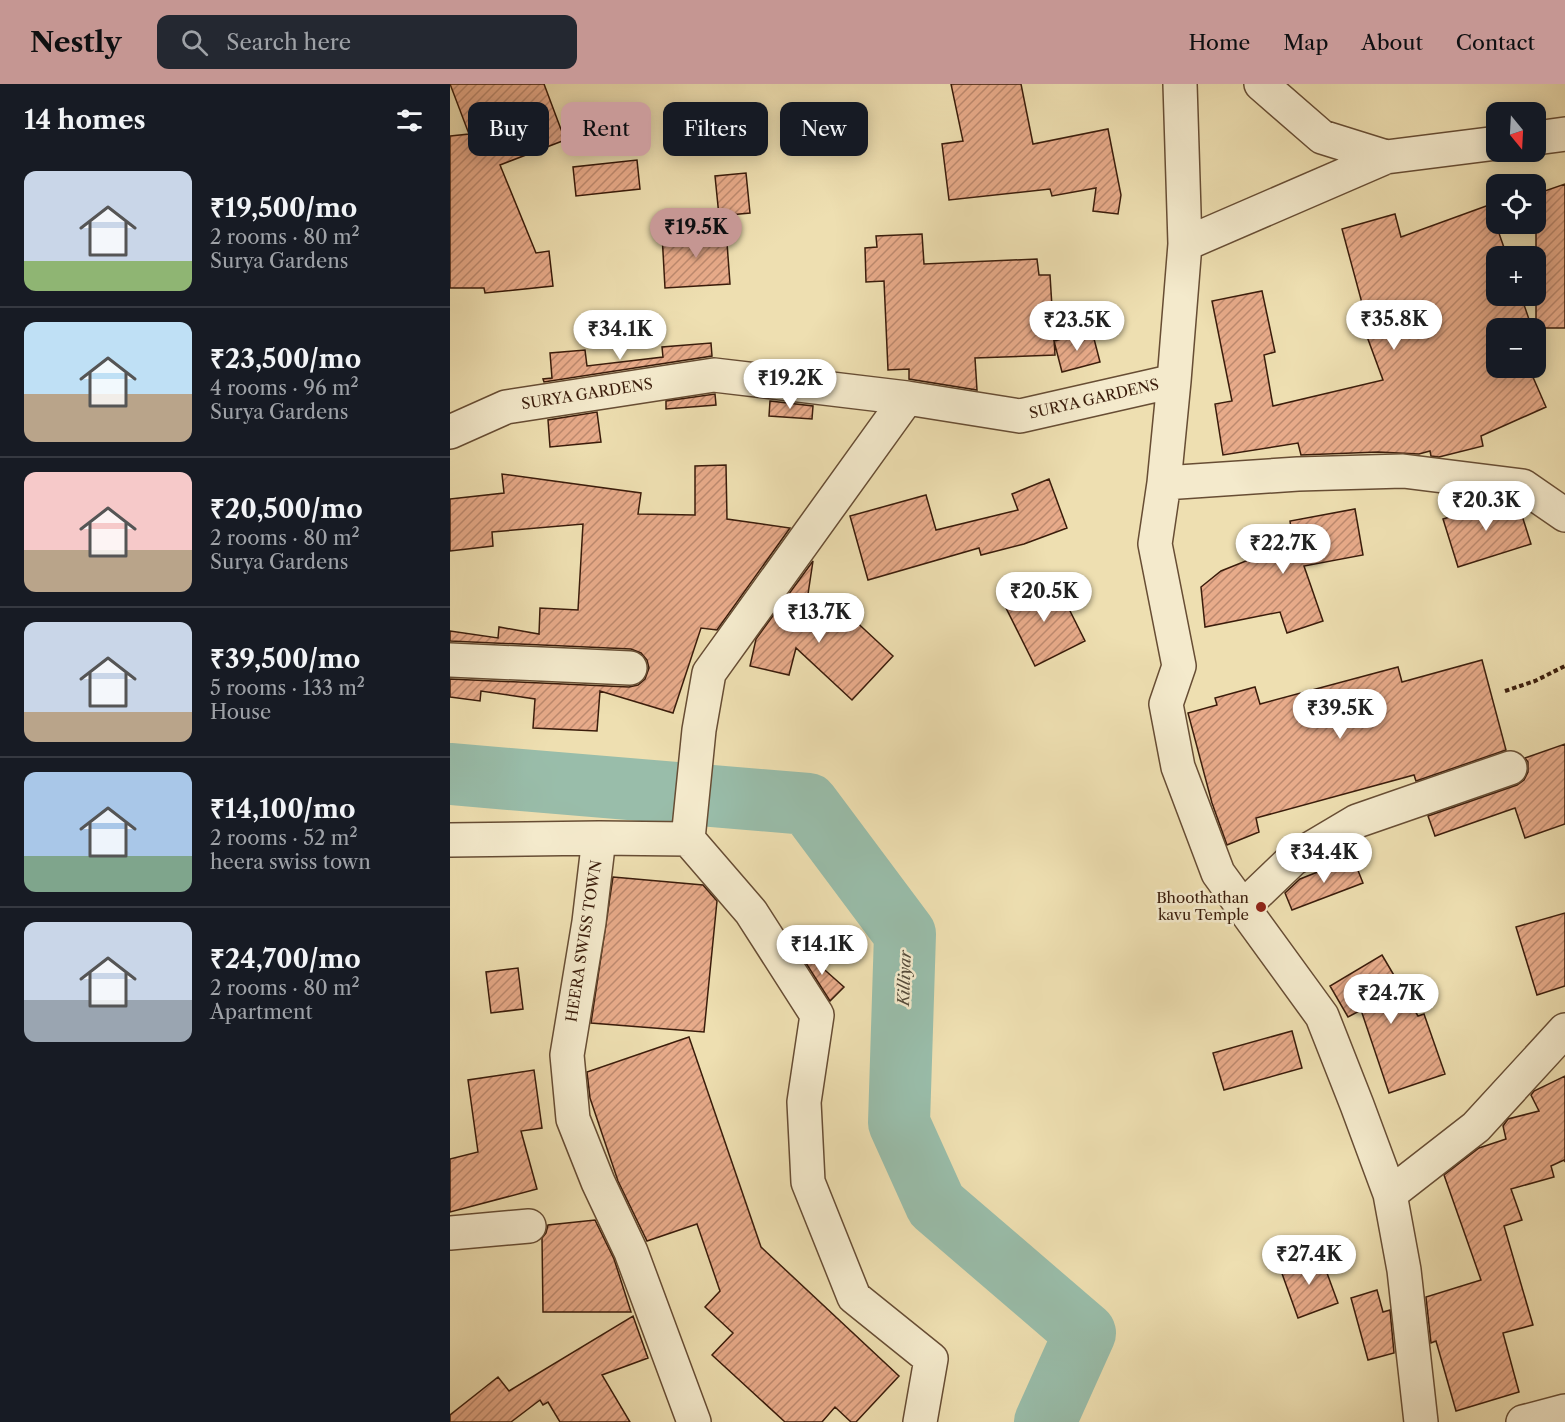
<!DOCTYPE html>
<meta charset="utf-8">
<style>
body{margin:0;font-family:"Libre Caslon Text",serif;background:#242831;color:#f1f3f6;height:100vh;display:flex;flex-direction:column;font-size:22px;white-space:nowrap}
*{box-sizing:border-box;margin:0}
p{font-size:20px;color:#9ea1a6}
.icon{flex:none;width:33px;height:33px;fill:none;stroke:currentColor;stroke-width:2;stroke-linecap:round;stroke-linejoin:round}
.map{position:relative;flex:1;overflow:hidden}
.drawer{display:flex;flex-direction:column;background:#171b24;width:450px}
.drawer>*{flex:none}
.guide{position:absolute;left:18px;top:18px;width:570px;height:54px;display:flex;gap:12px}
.needle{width:39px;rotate:162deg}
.controls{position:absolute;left:1036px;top:18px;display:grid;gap:12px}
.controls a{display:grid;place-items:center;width:60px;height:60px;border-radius:12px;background:#171b24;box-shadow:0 3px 15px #0003;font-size:30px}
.price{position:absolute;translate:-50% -51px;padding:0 14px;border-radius:21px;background:#fff;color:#222;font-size:20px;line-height:39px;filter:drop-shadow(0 2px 3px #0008)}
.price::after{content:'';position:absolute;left:50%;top:36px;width:18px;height:14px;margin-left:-9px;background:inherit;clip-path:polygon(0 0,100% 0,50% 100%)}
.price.selected{background:#c59692;color:#111}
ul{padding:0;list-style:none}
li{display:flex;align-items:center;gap:18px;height:150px;padding:0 24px}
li+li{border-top:2px solid #363941}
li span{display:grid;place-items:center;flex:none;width:168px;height:120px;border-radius:12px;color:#555}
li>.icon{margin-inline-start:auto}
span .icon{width:72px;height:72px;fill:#fffc;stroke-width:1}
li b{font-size:26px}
h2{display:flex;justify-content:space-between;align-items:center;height:72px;padding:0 24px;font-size:26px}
.chip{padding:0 21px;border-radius:12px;background:#171b24;box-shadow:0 3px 15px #0003;font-size:21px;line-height:54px}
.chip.selected{background:#c59692;color:#111}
header{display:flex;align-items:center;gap:36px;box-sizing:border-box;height:84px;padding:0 30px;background:#c59692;color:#111}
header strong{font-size:28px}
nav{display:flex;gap:33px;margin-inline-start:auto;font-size:21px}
.search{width:420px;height:54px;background:#242831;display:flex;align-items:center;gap:15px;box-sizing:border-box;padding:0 21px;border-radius:12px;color:#9ea1a6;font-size:22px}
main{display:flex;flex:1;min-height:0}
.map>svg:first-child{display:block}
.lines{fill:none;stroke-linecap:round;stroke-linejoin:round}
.river{stroke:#99bdaa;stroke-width:62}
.building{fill:url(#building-hatch);stroke:#3a1c0b;stroke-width:1.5}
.minor-casing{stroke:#674d34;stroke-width:36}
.path{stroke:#3a1c0b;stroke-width:4;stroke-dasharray:4.5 3;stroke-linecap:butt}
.minor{stroke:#f4eacc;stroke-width:33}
.poi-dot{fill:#8f2418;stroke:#f4eacc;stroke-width:2}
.labels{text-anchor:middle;stroke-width:5;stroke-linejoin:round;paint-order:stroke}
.street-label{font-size:15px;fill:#3a1c0b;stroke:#f4eacc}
.poi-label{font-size:15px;fill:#3a1c0b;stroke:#f4eacc;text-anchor:end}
.water-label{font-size:16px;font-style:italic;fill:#564c3b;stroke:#f4eacc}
</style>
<header>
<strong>Nestly</strong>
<div class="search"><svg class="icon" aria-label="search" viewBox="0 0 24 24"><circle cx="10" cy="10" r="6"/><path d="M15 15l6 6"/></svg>Search here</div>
<nav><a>Home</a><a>Map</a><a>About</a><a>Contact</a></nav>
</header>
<main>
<section class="drawer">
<h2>14 homes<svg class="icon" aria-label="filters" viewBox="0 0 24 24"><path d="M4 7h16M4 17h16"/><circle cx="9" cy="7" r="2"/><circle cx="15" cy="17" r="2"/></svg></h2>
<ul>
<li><span style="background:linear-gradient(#c9d6e8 75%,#8fb573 0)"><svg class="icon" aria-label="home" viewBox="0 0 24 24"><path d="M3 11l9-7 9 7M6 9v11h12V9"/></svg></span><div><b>₹19,500/mo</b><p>2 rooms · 80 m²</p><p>Surya Gardens</p></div></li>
<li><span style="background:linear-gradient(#bfe0f5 60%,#b9a48a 0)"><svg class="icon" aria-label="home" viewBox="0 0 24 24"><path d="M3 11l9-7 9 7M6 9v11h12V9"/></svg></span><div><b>₹23,500/mo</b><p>4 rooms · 96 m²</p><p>Surya Gardens</p></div></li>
<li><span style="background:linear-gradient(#f6c9c9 65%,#b9a48a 0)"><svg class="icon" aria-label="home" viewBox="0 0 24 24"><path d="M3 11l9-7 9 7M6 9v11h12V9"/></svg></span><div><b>₹20,500/mo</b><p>2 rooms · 80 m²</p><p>Surya Gardens</p></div></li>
<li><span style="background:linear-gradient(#c9d6e8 75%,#b9a48a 0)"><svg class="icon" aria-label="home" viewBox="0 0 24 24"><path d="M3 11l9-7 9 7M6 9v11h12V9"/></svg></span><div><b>₹39,500/mo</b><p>5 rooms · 133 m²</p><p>House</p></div></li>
<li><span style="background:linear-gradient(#a9c7e8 70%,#7fa58c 0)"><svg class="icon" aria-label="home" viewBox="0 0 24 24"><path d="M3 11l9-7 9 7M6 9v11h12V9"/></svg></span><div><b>₹14,100/mo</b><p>2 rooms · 52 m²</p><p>heera swiss town</p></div></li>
<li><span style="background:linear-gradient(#c9d6e8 65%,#9aa5b1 0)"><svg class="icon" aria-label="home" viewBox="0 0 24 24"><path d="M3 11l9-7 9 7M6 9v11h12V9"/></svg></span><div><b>₹24,700/mo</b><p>2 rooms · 80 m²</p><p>Apartment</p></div></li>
</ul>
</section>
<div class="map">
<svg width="1115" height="1338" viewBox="0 0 1115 1338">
<defs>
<pattern id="building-hatch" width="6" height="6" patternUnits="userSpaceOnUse" patternTransform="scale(1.5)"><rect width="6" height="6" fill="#e8ab8a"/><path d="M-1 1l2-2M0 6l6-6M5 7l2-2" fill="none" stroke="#bd8a6f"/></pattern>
</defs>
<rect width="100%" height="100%" fill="#eedfb1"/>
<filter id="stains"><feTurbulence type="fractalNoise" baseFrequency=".00333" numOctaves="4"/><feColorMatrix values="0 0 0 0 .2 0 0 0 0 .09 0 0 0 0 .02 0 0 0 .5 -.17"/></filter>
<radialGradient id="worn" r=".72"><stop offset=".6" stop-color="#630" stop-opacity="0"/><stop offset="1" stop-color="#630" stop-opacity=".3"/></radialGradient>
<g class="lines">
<path class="river" d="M0 690 358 720 455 850 449 1039 486 1121 635 1249 595 1338"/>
</g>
<path class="building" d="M0 0H94L115 56 50 81 86 169 99 167 103 202 35 209 34 204H0V52L19 50Z
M501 0H571L583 60 658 45 671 111 668 130 643 127 646 104 602 112 600 105 499 116 492 60 513 57Z
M187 76 190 105 126 112 123 83Z
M296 89 300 129 269 132 265 92Z
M1115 100V244H1086V110Z
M1039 121 1057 172H1047V212H1071L1082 244H1047V284H1079L1096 323 1031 352 1033 362 989 373 981 372 980 367 969 370 928 368 851 371 848 359 773 371 765 320 782 317 762 217 812 207 825 268 814 271 823 322 933 296 915 247 919 245 892 145 945 130 951 153Z
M276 145 280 200 215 204 212 150Z
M472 150 474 180 587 175 589 191H600L605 271 525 274 527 306 459 295V285L438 286 434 197 416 198 415 164 427 163 426 152Z
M642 247 650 278 612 288 604 257Z
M261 259 262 272 94 298 93 295 102 294 100 269 135 266 137 282 213 273 212 263Z
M323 277 366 280V284L323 279Z
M265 310 266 321 216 325V317Z
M320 317 363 322 362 335 319 332Z
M147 328 151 358 100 363 98 336Z
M276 381 277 435 340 444 267 546 251 544 223 629 150 607 147 647 83 644 85 615 31 607 30 617 0 613V595L179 603 188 601 195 595 199 584 197 576 191 569 181 565 0 557V547L48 554 49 543 89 550 90 524 128 526 133 440 42 448 43 462 0 467V415L54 409 52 390 191 409 188 430 245 431V382Z
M599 395 617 444 574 460 531 471 529 464 418 496 400 432 476 411 486 446 568 426 562 410Z
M1048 418 1069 422 1081 460 1008 483 993 435Z
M905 425 913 471 854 482 873 537 837 549 830 528 755 543 751 503 771 487 843 458 840 437Z
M363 477 355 530 393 540 400 532 443 572 402 616 346 564 339 591 300 582 306 555Z
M604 495 635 557 585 582 554 520Z
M1032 576 1056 666 966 697 964 691 806 734 809 748 777 761 762 719 738 629 767 621 765 614 805 603 810 620 948 583 952 598Z
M1115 660V740L1075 754 1065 724 985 752 978 732 1067 701 1074 696 1078 688V678L1075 674Z
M903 774 913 799 842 826 835 809 850 795Z
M163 793 253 801 267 817 254 948 141 939Z
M1115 829V902L1087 911 1066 843Z
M342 857 394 903 380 917Z
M932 871 968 932 974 930 995 990 939 1009 911 926 898 933 880 902Z
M68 884 73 925 41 929 36 888Z
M842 947 852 984 774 1006 763 969Z
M239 953 311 1163 449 1292 406 1338H401L385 1323 372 1338H335L262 1271 283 1249 255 1223 270 1207 247 1140 197 1157 168 1097 140 1014 137 988Z
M84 986 92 1044 71 1047 87 1105 0 1128V1075L28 1068 18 996Z
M1115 992V1078L1114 1076 1101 1082 1104 1093 1061 1105 1072 1136 1054 1142 1083 1241 1053 1249 1069 1308 1006 1327 986 1257 981 1259 976 1213 1031 1196 994 1091 1029 1064 1056 1055 1053 1042 1058 1035 1089 1027 1081 1011 1084 1007Z
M145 1136 164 1175 181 1228H93L92 1154 96 1149 98 1141Z
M870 1170 888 1219 848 1234 830 1184Z
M927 1206 933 1228 940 1226 944 1269 918 1276 901 1214Z
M183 1232 198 1274 152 1291 180 1338H110L98 1318 93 1321 90 1316 61 1338H0V1331L48 1293 59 1307Z"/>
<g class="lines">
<g class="minor-casing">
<path id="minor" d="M730 0 735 160 936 73
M811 0 872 53 936 73 1047 59
M1086 54 1115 50
M735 160 724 297 714 399 705 460 729 582 716 620 728 683 768 789 872 932 907 1021 940 1110 954 1186 971 1338
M0 348 56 323 264 291 457 314
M714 399 848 390 953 387 1073 402 1115 431
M0 576 180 584
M238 755 249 646 259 589 457 314 570 332 724 297
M0 756 149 754
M793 823 843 775 907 737 1060 684
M940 1110 1026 1043 1115 946
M0 1149 79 1142
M244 1338 181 1168 148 1098 123 1035 117 971 139 838 149 754 238 755 301 828 367 931 354 1018 358 1098 404 1213 481 1275 470 1338
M1073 1338 1115 1327"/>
</g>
<path class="path" d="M1055 607 1085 597 1115 582"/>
<use href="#minor" class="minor"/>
</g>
<circle class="poi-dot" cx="811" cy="823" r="6"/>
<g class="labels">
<g class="street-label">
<text transform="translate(137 310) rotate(-9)" y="5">SURYA GARDENS</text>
<text transform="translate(644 315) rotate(-13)" y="5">SURYA GARDENS</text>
<text transform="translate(134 857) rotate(-81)" y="5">HEERA SWISS TOWN</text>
</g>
<g class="poi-label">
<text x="799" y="819">Bhoothathan<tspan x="799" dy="17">kavu Temple</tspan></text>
</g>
<g class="water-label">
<text transform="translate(454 894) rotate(-88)" y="6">Killiyar</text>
</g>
</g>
<rect width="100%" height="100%" filter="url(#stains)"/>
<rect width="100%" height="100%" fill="url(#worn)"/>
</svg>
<div class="controls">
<a><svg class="needle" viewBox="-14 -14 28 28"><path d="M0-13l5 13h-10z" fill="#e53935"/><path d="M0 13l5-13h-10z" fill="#9ea1a6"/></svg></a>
<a><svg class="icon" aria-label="locate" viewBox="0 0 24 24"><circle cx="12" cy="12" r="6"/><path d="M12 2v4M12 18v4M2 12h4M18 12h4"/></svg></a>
<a>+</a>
<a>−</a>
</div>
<b class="price selected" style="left:246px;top:175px">₹19.5K</b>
<b class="price" style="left:944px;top:267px">₹35.8K</b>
<b class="price" style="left:627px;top:268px">₹23.5K</b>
<b class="price" style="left:170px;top:277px">₹34.1K</b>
<b class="price" style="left:340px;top:326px">₹19.2K</b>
<b class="price" style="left:1036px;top:448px">₹20.3K</b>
<b class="price" style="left:833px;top:491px">₹22.7K</b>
<b class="price" style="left:594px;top:539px">₹20.5K</b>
<b class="price" style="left:369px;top:560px">₹13.7K</b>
<b class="price" style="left:890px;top:656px">₹39.5K</b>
<b class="price" style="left:874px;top:800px">₹34.4K</b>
<b class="price" style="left:372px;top:892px">₹14.1K</b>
<b class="price" style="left:941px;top:941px">₹24.7K</b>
<b class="price" style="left:859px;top:1202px">₹27.4K</b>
<div class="guide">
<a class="chip">Buy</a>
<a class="chip selected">Rent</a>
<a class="chip">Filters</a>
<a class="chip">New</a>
</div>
</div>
</main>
